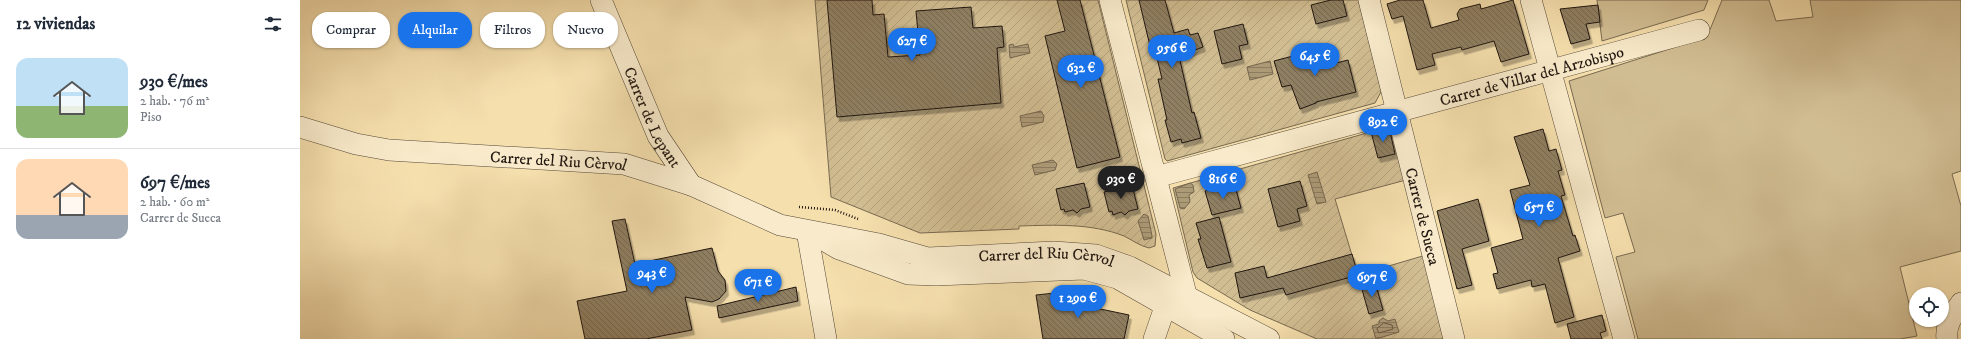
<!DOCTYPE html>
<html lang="es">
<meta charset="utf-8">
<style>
body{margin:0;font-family:"IM FELL DW Pica",serif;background:#f6f6f7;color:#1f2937;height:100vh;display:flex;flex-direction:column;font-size:15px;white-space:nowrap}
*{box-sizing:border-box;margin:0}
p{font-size:13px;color:#747a83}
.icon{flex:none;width:22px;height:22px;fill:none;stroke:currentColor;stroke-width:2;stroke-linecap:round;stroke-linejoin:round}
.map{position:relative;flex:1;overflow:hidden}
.drawer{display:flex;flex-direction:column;background:#fff;width:300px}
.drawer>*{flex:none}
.top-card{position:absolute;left:12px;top:12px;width:380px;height:36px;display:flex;gap:8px}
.fabs{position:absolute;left:1609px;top:287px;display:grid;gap:8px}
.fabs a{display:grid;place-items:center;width:40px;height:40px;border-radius:50%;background:#fff;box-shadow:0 1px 3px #0004;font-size:20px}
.price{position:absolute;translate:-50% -34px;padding:0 9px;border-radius:14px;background:#1a73e8;color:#fff;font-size:13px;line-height:26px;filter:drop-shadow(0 1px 2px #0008)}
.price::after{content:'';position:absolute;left:50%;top:24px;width:12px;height:9px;margin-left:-6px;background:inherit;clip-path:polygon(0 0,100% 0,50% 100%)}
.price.active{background:#222;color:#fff}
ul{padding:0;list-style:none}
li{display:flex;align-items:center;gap:12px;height:100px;padding:0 16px}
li+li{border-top:1px solid #e0e1e3}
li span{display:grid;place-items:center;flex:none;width:112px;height:80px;border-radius:12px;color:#555}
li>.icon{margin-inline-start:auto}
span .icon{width:48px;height:48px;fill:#fffc;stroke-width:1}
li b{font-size:17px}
h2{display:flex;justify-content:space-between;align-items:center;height:48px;padding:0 16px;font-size:17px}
.tag{padding:0 14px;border-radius:16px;background:#fff;box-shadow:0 1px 3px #0004;font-size:14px;line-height:36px}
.tag.active{background:#1a73e8;color:#fff}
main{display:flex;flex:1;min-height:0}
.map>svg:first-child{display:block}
.green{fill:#d1bd92;stroke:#786a51}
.garden{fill:url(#garden-furrows);stroke:#786a51}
.water{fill:url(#water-rules);stroke:#75664e}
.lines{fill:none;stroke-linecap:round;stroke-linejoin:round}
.shore{stroke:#665844;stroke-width:1}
.building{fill:url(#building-back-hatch);stroke:#201610;filter:url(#shadow)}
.street-casing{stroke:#554837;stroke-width:22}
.path{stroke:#201610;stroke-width:2.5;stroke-dasharray:1 2;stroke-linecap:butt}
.street{stroke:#f8eaca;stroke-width:21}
.labels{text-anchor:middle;stroke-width:4;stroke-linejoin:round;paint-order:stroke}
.street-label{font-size:16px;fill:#201610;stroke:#f8eaca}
</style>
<main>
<section class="drawer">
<h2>12 viviendas<svg class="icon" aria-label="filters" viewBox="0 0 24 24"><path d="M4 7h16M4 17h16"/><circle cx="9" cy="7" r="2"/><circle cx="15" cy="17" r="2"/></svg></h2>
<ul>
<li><span style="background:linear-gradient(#bfe0f5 60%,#8fb573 0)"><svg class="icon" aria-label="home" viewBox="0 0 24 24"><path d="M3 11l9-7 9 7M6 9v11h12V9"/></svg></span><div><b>930 €/mes</b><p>2 hab. · 76 m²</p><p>Piso</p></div></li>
<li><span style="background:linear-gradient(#ffd9b3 70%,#9aa5b1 0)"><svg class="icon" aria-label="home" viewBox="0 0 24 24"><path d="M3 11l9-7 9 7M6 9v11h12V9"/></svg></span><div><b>697 €/mes</b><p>2 hab. · 60 m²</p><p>Carrer de Sueca</p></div></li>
</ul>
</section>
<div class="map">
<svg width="1661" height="339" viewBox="0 0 1661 339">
<defs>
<pattern id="garden-furrows" width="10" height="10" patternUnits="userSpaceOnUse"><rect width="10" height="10" fill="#d1bd92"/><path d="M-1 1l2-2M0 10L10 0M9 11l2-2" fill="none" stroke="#b3a27d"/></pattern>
<pattern id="water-rules" width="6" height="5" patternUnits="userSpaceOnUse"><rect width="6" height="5" fill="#ad9b78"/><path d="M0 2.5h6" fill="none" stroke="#8c7d61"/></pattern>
<pattern id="building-back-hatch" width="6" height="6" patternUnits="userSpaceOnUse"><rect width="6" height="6" fill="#8f7f62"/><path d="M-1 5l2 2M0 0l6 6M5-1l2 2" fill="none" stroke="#74674f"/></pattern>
<filter id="shadow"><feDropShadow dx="2.5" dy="4.5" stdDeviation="0" flood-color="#0004"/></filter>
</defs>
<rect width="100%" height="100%" fill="#f5dfad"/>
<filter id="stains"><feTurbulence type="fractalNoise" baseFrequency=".005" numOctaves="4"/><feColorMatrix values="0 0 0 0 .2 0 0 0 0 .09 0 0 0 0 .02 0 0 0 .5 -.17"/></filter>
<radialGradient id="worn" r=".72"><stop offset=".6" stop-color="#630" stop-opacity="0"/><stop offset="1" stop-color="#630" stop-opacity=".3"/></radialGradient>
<path class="green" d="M1297 0H1408L1404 10 1302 41Z
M1422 0H1469L1476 21 1513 17 1510 0H1661V171L1652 174 1661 206V251L1600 267 1617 336 1600 339H1338L1316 257 1335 252 1323 213 1305 218 1269 81 1407 37Z"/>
<path class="garden" d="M515 0H798L856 234 855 246 849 248C840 246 832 240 824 236 791 223 754 225 719 226V229L620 233 531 197Z
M826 0H1059L1082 90 1075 103 867 161 865 159Z
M1088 127 1092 128 1106 180 1035 199 1058 275 1126 255 1147 339H1017L950 310 897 278 893 272 873 188Z"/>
<path class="water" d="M713 44 714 47 728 44 730 53 710 58 709 45Z
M970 61 973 74 950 80 947 67Z
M741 111 744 116 743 122 722 127 720 116Z
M753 160 757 164 755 170 735 175 732 165Z
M1017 172 1026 202 1017 204 1008 175Z
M890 183 893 185 894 192 889 195 890 202 884 209 880 208 875 189Z
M844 214 848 216 852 236V238L844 240 838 221Z
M1083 318 1088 321 1095 319 1099 332 1076 339 1072 326 1079 324V321Z"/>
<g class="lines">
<path class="shore" d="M1084 323 1092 325 1093 329 1079 333 1077 329Z"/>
</g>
<path class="building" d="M527 0H572L573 15 584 14 588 57 620 55 616 11 671 7 673 28 702 26 704 47 697 48 701 103 537 117Z
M757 0H780L820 157 777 168 745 36 765 31Z
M839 0H865L874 33 888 29 890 35 898 33 903 47 879 56 892 113 894 112 901 138 882 143 881 139 871 142 865 120H867L858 79H862L854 45 850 46Z
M1031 0H1043L1047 16 1016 24 1011 5Z
M1100 0H1123L1131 28 1159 20 1157 14 1160 9 1180 4 1181 9 1213 0 1229 54 1201 62 1194 41 1162 50 1161 47 1132 54 1135 65 1117 70 1103 16 1092 19 1087 4Z
M1298 5 1300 22 1286 24 1290 39 1271 44 1260 9Z
M943 24 948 44 939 46 942 59 922 64 914 31Z
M1023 48 1028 65 1048 60 1056 92 1016 102V103L1000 109 991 85 982 87 974 61Z
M1089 127 1095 154 1078 158 1071 132Z
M1243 129 1249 151 1256 149 1262 170 1258 171 1265 195 1261 196 1273 236 1275 235 1280 251 1258 258 1274 317 1255 323 1245 284 1232 287 1231 280 1197 289 1193 274 1198 273 1191 248 1223 239 1210 190 1230 185 1214 137Z
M1000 181 1007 206 997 209 1000 221 978 227 968 189Z
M784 183 790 207 781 209 777 213 773 210 765 212 764 209 761 210 756 189Z
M832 185 838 209 829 211 825 215 821 212 813 215 812 211 809 212 804 192Z
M924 186 925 189 935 186 941 208 912 215 905 191Z
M1178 199 1189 241 1162 249 1172 285 1157 289 1137 211Z
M919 217 931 262 907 268 898 239H901L896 223Z
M325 219 335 264 412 248 418 271 425 280 426 291 419 299 412 302 385 297 392 330 346 339H285L277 301 327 291 312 221Z
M1052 254 1058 275 986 295 983 288 940 298 935 273 964 266 967 278Z
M1075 282 1083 310 1069 314 1061 286Z
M496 287 498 301 419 318 417 306Z
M755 293V296L790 294 791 307 829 315 824 339H743L736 295Z
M1302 315 1306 331 1300 333 1302 339H1271L1267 324Z"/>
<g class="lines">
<g class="street-casing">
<g id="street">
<path id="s1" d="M301 0 358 136 391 185"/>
<path d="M810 0 887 298"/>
<path id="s2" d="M1069 0 1154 339"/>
<path d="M1231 0 1324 339"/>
<path id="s3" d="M0 127 56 144 89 150 324 164 391 185 480 225 579 244 628 258 754 252 796 255 830 267 969 339"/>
<path id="s4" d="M856 177 1399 30"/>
<path d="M507 231 526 339"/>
<path d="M527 242 539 249 608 274 636 275 784 269 817 278 924 339"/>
<path d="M854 339 865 307"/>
<path d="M1647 339C1645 325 1653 315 1661 303"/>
</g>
</g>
<path class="path" d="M499 207 535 210 558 219"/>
<use href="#street" class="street"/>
</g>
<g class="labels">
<g class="street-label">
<text dy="6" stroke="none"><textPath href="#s4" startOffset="389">Carrer de Villar del Arzobispo</textPath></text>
<text dy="6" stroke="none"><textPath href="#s1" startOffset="128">Carrer de Lepant</textPath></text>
<text dy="6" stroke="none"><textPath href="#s3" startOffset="262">Carrer del Riu Cèrvol</textPath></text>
<text dy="6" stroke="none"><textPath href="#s2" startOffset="223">Carrer de Sueca</textPath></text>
<text dy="6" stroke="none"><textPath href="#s3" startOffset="766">Carrer del Riu Cèrvol</textPath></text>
</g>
</g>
<rect width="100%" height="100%" filter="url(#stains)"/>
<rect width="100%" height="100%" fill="url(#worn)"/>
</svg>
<div class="fabs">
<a><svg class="icon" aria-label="locate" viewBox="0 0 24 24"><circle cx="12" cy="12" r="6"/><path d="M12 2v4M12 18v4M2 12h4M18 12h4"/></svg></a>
</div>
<b class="price" style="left:612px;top:62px">627 €</b>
<b class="price" style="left:872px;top:69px">956 €</b>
<b class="price" style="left:1015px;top:77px">645 €</b>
<b class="price" style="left:781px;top:89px">632 €</b>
<b class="price" style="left:1083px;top:143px">892 €</b>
<b class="price active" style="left:821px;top:200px">930 €</b>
<b class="price" style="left:923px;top:200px">816 €</b>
<b class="price" style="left:1239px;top:228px">657 €</b>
<b class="price" style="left:352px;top:294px">943 €</b>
<b class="price" style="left:1072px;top:298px">697 €</b>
<b class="price" style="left:458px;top:303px">671 €</b>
<b class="price" style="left:778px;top:319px">1 290 €</b>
<div class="top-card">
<a class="tag">Comprar</a>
<a class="tag active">Alquilar</a>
<a class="tag">Filtros</a>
<a class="tag">Nuevo</a>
</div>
</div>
</main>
